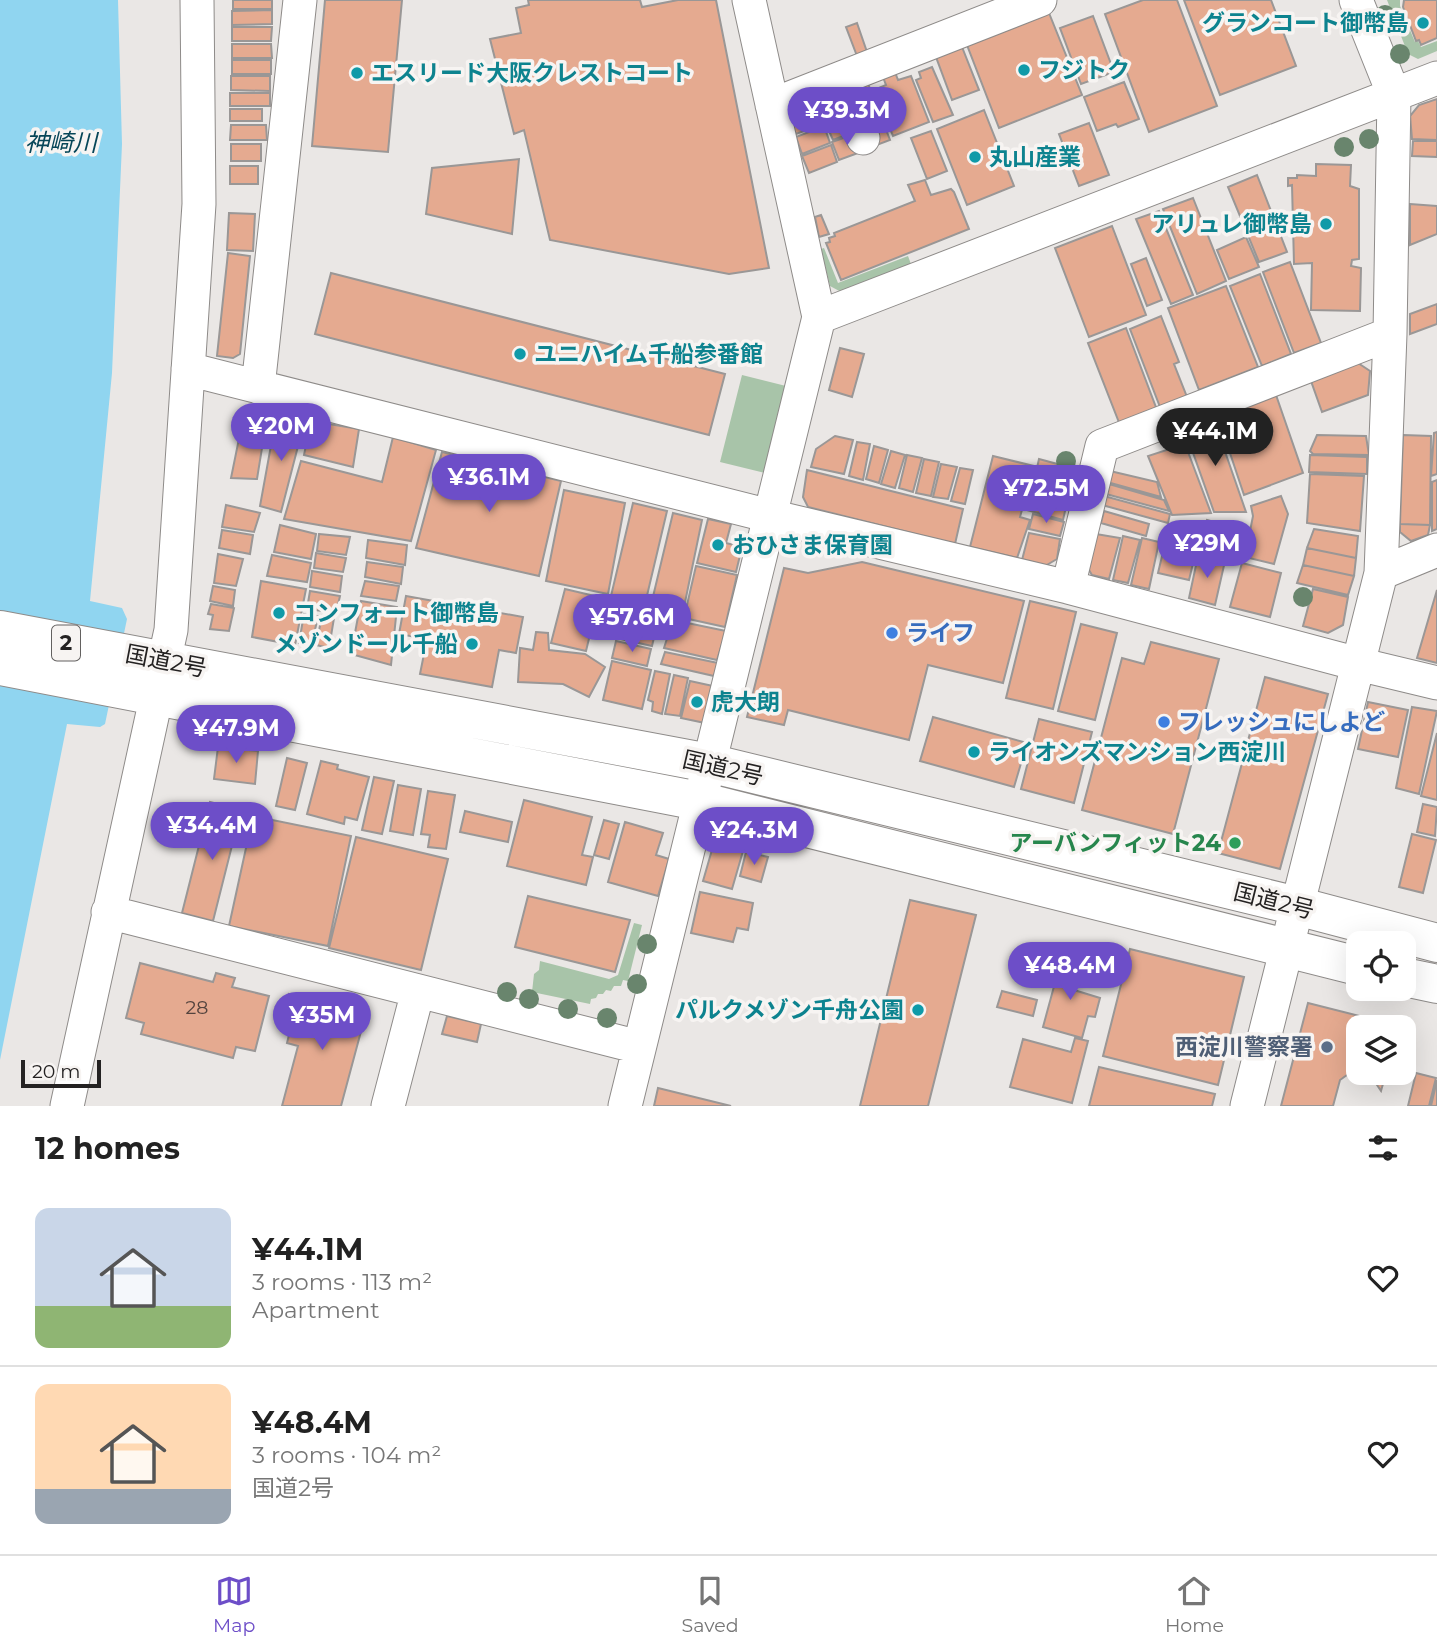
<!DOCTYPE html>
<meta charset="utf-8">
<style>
body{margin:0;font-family:Montserrat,"Noto Sans JP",sans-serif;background:#f2f2f2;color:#222;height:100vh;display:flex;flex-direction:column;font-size:26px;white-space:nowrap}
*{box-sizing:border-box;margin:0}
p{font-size:23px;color:#767676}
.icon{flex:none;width:38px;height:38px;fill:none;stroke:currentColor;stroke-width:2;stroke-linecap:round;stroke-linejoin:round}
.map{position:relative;height:1106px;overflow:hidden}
.panel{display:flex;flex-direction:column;background:#fff;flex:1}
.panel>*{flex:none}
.controls{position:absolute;left:1346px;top:931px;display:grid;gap:14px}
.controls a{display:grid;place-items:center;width:70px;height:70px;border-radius:14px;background:#fff;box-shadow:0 7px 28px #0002;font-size:35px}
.scale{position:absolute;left:21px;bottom:18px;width:80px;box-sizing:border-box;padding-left:7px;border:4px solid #242222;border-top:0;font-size:19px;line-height:24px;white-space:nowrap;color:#242222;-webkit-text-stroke:5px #f7f4f2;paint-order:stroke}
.price{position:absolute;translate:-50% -60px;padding:0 16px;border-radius:24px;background:#6d4ec8;color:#fff;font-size:23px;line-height:46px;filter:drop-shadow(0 2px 4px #0008)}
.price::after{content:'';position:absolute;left:50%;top:42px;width:21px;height:16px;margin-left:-10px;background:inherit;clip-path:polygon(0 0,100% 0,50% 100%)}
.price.current{background:#222;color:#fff}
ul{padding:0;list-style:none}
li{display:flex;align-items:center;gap:21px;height:175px;padding:0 35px}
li+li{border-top:2px solid #e0e0e0}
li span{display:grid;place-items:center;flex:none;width:196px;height:140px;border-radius:14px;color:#555}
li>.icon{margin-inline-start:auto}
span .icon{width:84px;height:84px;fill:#fffc;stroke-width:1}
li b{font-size:30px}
h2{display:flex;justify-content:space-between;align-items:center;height:84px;padding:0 35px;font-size:30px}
.dock{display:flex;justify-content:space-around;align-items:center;height:98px;border-top:2px solid #e0e0e0;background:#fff;font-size:19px;color:#767676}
.dock a{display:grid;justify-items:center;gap:4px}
.dock .current{color:#6d4ec8}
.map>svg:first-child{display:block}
.green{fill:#a8c4a9}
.water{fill:#90d5f0}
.building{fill:#e5aa90;stroke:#9a9796;stroke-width:2}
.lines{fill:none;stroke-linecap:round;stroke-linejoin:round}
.minor-casing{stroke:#8e8b89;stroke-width:35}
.highway-casing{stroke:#8e8b89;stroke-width:40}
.minor{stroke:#fff;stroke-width:33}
.highway{stroke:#fff;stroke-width:38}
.tree{fill:#69856d}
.culture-dot{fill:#0f9aa8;stroke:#f7f4f2;stroke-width:2.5}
.shop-dot{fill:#3f7fe0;stroke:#f7f4f2;stroke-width:2.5}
.leisure-dot{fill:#2e9e5b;stroke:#f7f4f2;stroke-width:2.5}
.service-dot{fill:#5c6f8a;stroke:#f7f4f2;stroke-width:2.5}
.labels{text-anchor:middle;stroke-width:7;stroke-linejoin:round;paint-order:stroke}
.number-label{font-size:19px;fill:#54443e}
.shield{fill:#f7f4f2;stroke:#636160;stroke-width:2}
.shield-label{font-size:21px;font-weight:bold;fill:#242222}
.culture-label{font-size:23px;font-weight:bold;fill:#0d838f;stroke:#f7f4f2;text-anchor:start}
.shop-label{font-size:23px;font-weight:bold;fill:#366cbe;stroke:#f7f4f2;text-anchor:start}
.street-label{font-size:23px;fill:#242222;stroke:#f7f4f2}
.leisure-label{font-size:23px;font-weight:bold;fill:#27864d;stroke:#f7f4f2;text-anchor:end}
.service-label{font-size:23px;font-weight:bold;fill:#4e5e75;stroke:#f7f4f2;text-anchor:end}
.water-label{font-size:24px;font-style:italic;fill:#074658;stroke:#f7f4f2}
</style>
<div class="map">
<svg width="1437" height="1106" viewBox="0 0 1437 1106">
<rect width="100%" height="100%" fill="#eae7e5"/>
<path class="green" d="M1387 0H1400V6L1415 42 1418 41 1421 47 1437 41V51L1418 59 1408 54Z
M824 248 838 283 908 256 912 267 843 293 830 286 821 249Z
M742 375 786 386 765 473 720 462Z
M634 923 642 925 628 981 623 980 621 986H614L611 991 606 990 603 994H598L596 998 591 999 590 1004 532 992 534 974 539 970 540 961 609 979 618 975Z"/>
<path class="water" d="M0 0H118L122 144 112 373 90 601 122 608 127 619 105 724 100 727 67 724 0 1060Z"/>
<path class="building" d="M233 0H272V9H233Z
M325 0H402L388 152 312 146Z
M528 0H640L642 7 678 0H716L769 268 729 274 550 240 524 130 514 134 490 39 521 33 516 8 529 5Z
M1143 0H1177L1217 106 1149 132 1105 14Z
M1184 0H1271L1296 66 1220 95Z
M1404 0H1437V38L1421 45 1419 40 1416 41 1403 7Z
M272 10V24L232 25V11Z
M1049 13 1082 95 999 128 967 45Z
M1093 16 1114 72 1081 84 1060 28Z
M857 23 867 52 857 56 846 27Z
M232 27H272L271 41H232Z
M232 44H271L272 58H232Z
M962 47 979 90 952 100 936 57Z
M232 60H271V74H232Z
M932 67 953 115 933 122 916 80 921 78 919 72Z
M895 72 898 80 911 76 929 122 893 136 874 90 886 85 883 77Z
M231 76H270V91L231 90Z
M867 81 890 140 874 146 851 87Z
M1124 82 1139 119 1118 127 1116 124 1097 131 1084 97Z
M230 93H270V106H230Z
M837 95 844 114 824 122 817 102Z
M1437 99V140L1412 139 1410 116 1419 105Z
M815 103 823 124 796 134 791 125 799 109Z
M230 109H262V121H230Z
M984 110 1014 186 967 205 937 129Z
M845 117 851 133 833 140 826 124Z
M1089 123 1109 175 1079 186 1059 134Z
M231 125H266L267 140H230Z
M824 126 830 143 802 154 796 137Z
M931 131 947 171 927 179 911 138Z
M852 135 866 150 839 160 832 142Z
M1413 141H1437V157L1412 156Z
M231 144H261V161H231Z
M831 145 837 162 809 173 802 156Z
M519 159 512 234 426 214 432 168Z
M1316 164 1351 165 1350 186 1359 189V259L1352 260 1351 266 1361 268 1360 311 1311 310 1312 263 1294 264 1292 185 1288 186V178H1297V175L1316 176Z
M230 166H258V184H230Z
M1257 175 1287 252 1259 262 1228 187Z
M925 180 931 195 951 189 954 192 969 229 841 280 826 243 830 242 829 238 835 236 834 233 915 201 908 185Z
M1193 198 1226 281 1197 294 1163 209Z
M1410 204 1437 206V234L1410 245Z
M1159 211 1193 295 1171 304 1136 219Z
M229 213 255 214 253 251 227 250Z
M821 215 829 234 819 237 815 217Z
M1112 226 1146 315 1089 337 1055 248Z
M1246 237 1259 267 1229 279 1217 250Z
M228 253 250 256 240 354 233 358 217 356Z
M1146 258 1162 300 1147 306 1131 264Z
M1290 262 1321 343 1294 353 1263 272Z
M331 273 725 374 709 435 315 334Z
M1260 274 1291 354 1262 366 1230 286Z
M1226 286 1258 367 1199 390 1168 308Z
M1437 304V324L1410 334V314Z
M1161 316 1179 362 1174 364 1187 397 1160 407 1130 329Z
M1126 328 1157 410 1120 425 1088 343Z
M840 348 864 354 852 397 829 390Z
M1358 363 1370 371 1368 395 1322 412 1311 381Z
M1276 395 1303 473 1244 495 1218 417Z
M244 414 267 417 257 479 231 478Z
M276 418 304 423 281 512 260 506Z
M1214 420 1246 512H1214L1185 430Z
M311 421 359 429 353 467 304 455Z
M1437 432V474L1431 476 1434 433Z
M1317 435 1366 436 1369 455 1313 454 1310 451Z
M1403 435 1431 436 1430 525 1400 524Z
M835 436 853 440 844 474 811 467 816 449Z
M393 437 436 450 411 541 284 519 301 461 382 482Z
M857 442 870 444 863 480 849 476Z
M1185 444 1211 513 1172 515 1148 456Z
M874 446 888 450 879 483 866 479Z
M891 451 905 455 895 488 881 484Z
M442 452 561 481 539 576 416 548Z
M907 455 922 458 913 492 899 488Z
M1310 455 1367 457V474L1309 472Z
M993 456 1034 466 1020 517 1030 520 1017 558 970 547Z
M924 459 939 462 931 496 916 493Z
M1039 459 1076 469 1067 499 1032 490Z
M941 464 957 467 948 499 933 497Z
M960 468 973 470 965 504 951 501Z
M807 470 963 509 955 544 808 507 803 497Z
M1110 471 1157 482 1161 497 1107 482Z
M1310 474 1364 476 1360 531 1307 523Z
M1437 480V529L1432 531V482Z
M1109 484 1164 500 1169 511 1106 494Z
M564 490 625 503 608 594 546 581Z
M1033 492 1067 502 1063 520 1027 510Z
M1104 496 1170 514 1168 523 1102 505Z
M1281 496 1288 514 1274 564 1245 557 1253 516 1251 506Z
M633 503 667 511 645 604 611 596Z
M226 505 260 513 254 532 222 527Z
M1104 511 1149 524 1146 536 1101 523Z
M673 513 702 520 683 612 651 605Z
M1033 514 1064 522 1060 536 1029 529Z
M708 519 731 524 726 543 742 547 736 572 697 563Z
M1207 520 1247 531 1239 561 1201 552Z
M1400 524 1430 525 1428 535 1411 541 1400 532Z
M280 525 316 534 311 559 274 552Z
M1169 527 1200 534 1189 580 1158 573Z
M1314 529 1358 536 1356 558 1307 548Z
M222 530 253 535 250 554 219 548Z
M1029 533 1060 539 1057 559 1045 566 1022 560Z
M1090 533 1120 538 1109 579 1092 575 1083 560Z
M319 534 350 537 346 555 317 551Z
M1123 536 1140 540 1128 583 1113 580Z
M1142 538 1159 542 1149 589 1131 585Z
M368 540 407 545 405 565 366 558Z
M1307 548 1356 558 1354 576 1303 565Z
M316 553 346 558 343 572 314 568Z
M218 554 243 559 236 586 214 583Z
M272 555 311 563 307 582 267 576Z
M1198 556 1225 561 1215 605 1189 598Z
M367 562 403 567 401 584 365 577Z
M862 562 1024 601 1003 683 928 665 909 740 788 710 784 725 747 717 784 568 808 573Z
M1242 563 1281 573 1270 617 1230 607Z
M1303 565 1354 576 1348 595 1297 583Z
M696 566 737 575 725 627 684 618Z
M312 571 342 576 340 592 310 587Z
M261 581 306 589 295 645 252 637Z
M365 581 399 586 396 601 361 596Z
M213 586 235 590 233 606 210 601Z
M565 589 599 597 586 651 551 643Z
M1313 589 1348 597 1343 625 1328 633 1303 626Z
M1437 590V663L1417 658Z
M310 591 340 596 336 613 307 609Z
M406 596 523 617 516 653 499 650 492 687 420 674 427 639 399 634Z
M361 601 397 607 391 665 351 654Z
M1030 601 1076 612 1053 709 1006 698Z
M625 602 661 611 657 627 621 619Z
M211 604 234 608 229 631 210 629 213 615 208 614Z
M304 614 318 616 312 644 299 643Z
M322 616 334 618 329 648 316 645Z
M673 620 726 631 717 660 664 648Z
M620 621 656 629 652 646 616 638Z
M1081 624 1117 633 1095 720 1058 711Z
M536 632 548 633 549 650 585 654 605 667 589 697 563 684 518 682 520 648 533 650Z
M616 641 651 649 647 666 612 658Z
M1151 642 1219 659 1173 834 1082 810 1122 658 1144 664Z
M665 652 718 663 714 676 661 664Z
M612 661 651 670 642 709 603 700Z
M655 671 670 674 662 714 652 711 653 702 648 700Z
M674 675 688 678 680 716 665 714Z
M1265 677 1328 694 1280 869 1218 853Z
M690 681 713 686 705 723 681 718Z
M1368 702 1408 710 1398 757 1358 749Z
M1412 707 1437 711 1419 794 1396 788Z
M933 717 1027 743 1014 787 920 761Z
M1039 719 1092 732 1074 803 1021 789Z
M1437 733V800L1421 796Z
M218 747 258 751 255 784 214 779Z
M287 758 307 763 295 810 276 806Z
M321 761 338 765 337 769 369 777 357 820 345 817 344 824 307 814Z
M374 777 394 781 382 834 362 830Z
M398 785 421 789 413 835 390 831Z
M428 791 455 795 446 849 428 847 430 835 421 834Z
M524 800 592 817 582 855 593 857 586 885 507 866Z
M210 802 241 810 213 921 182 913Z
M1423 804 1437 807 1435 836 1417 832Z
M465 811 512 822 508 842 460 832Z
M253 816 351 836 328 946 229 926Z
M604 820 619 824 609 859 594 855Z
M625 822 663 833 656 855 669 859 658 896 608 882Z
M1412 834 1436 840 1423 893 1399 887Z
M356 837 448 859 421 970 329 948Z
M714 843 743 851 732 889 703 881Z
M746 852 768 857 761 882 740 876Z
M700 892 753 903 748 930 737 928 733 942 691 933Z
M528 896 630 920 615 972 515 947Z
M910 900 976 915 928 1106H860Z
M1130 949 1244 977 1218 1085 1103 1056Z
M1062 957 1082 962 1074 990 1100 998 1095 1017 1088 1016 1082 1038 1043 1027Z
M140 963 213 982 216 973 235 978 232 987 269 996 255 1051 236 1047 233 1058 141 1034 144 1023 126 1018Z
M1002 991 1037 1000 1033 1016 997 1007Z
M289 994 295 996 292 1006 318 1012 321 998 367 1009 341 1106H282L298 1046 287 1043 290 1031 281 1028Z
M1308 1003 1399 1026 1358 1027V1067L1340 1080 1333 1106H1281Z
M447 1016 481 1024 477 1042 442 1034Z
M1075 1038 1088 1041 1072 1103 1010 1087 1023 1039 1071 1052Z
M1099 1067 1215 1094 1212 1106H1089Z
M1369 1073H1386L1381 1091Z
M1416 1073 1436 1078 1429 1106H1408Z
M1437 1080V1106H1431Z
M658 1088 731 1106H654Z"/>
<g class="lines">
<g class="minor-casing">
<path id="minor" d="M839 79 863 138
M772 105 1040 0
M819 317 1437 78
M188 369 770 516 1068 587 1358 664 1437 683
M258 387 300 0
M1381 573 1437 550
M1068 587 1102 446 1390 334
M108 912 639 1047
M67 1106 171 630 199 204 197 0
M388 1106 418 991
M625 1106 819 317 749 0
M1247 1106 1381 573 1390 334 1394 95 1356 0"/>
</g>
<g class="highway-casing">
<path id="highway" d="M0 630 709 763 1297 906 1437 943
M0 666 699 801 1358 966
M1404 977 1437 984"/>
</g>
<use href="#minor" class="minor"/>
<use href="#highway" class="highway"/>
</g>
<g class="tree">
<circle cx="1385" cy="15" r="10"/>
<circle cx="1400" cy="54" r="10"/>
<circle cx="1369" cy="139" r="10"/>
<circle cx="1344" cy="147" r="10"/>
<circle cx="1066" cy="461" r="10"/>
<circle cx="1303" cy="597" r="10"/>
<circle cx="647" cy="944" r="10"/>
<circle cx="637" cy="984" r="10"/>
<circle cx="507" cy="992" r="10"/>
<circle cx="529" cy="999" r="10"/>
<circle cx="568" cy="1009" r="10"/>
<circle cx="607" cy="1018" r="10"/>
</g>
<g class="culture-dot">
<circle cx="1423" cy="23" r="7"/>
<circle cx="1024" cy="70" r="7"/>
<circle cx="357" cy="73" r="7"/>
<circle cx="975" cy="157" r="7"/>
<circle cx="1326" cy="224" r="7"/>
<circle cx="520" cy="354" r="7"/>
<circle cx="718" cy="545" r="7"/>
<circle cx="279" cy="613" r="7"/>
<circle cx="472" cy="644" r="7"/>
<circle cx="697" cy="702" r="7"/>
<circle cx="974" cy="752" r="7"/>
<circle cx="918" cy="1010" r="7"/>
</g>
<g class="shop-dot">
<circle cx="892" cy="633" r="7"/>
<circle cx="1164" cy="722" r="7"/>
</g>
<circle class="leisure-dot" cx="1235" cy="843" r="7"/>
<circle class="service-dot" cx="1327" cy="1047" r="7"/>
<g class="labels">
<g class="number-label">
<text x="197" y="1014">28</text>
</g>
<rect class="shield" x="52" y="625.5" width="28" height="35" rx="5"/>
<g class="shield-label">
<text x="66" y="650">2</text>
</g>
<g class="culture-label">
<text x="1409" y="31" text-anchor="end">グランコート御幣島</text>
<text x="1038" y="78">フジトク</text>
<text x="371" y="81">エスリード大阪クレストコート</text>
<text x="989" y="165">丸山産業</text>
<text x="1312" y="232" text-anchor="end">アリュレ御幣島</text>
<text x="534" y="362">ユニハイム千船参番館</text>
<text x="732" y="553">おひさま保育園</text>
<text x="293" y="621">コンフォート御幣島</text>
<text x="458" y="652" text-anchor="end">メゾンドール千船</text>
<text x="711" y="710">虎大朗</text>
<text x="988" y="760">ライオンズマンション西淀川</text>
<text x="904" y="1018" text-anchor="end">パルクメゾン千舟公園</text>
</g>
<g class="shop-label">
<text x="906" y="641">ライフ</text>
<text x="1178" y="730">フレッシュにしよど</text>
</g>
<g class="street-label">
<text transform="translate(166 661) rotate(11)" y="8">国道2号</text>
<text transform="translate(723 768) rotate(13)" y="8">国道2号</text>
<text transform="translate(1274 901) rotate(14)" y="8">国道2号</text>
</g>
<g class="leisure-label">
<text x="1221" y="851">アーバンフィット24</text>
</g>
<g class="service-label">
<text x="1313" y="1055">西淀川警察署</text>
</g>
<g class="water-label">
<text x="61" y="151">神崎川</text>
</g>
</g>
</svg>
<div class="controls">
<a><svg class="icon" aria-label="locate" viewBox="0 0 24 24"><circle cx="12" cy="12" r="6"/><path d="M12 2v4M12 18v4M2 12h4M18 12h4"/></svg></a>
<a><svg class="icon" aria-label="layers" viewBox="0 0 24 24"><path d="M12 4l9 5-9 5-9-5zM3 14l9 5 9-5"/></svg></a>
</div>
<div class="scale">20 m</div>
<b class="price" style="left:847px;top:147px">¥39.3M</b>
<b class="price" style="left:281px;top:463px">¥20M</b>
<b class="price current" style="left:1215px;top:468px">¥44.1M</b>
<b class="price" style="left:489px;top:514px">¥36.1M</b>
<b class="price" style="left:1046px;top:525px">¥72.5M</b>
<b class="price" style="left:1207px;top:580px">¥29M</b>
<b class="price" style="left:632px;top:654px">¥57.6M</b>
<b class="price" style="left:236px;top:765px">¥47.9M</b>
<b class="price" style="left:212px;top:862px">¥34.4M</b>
<b class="price" style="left:754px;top:867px">¥24.3M</b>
<b class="price" style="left:1070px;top:1002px">¥48.4M</b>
<b class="price" style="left:322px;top:1052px">¥35M</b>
</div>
<section class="panel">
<h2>12 homes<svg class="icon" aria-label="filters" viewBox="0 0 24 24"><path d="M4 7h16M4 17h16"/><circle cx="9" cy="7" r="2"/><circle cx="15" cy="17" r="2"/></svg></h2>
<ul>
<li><span style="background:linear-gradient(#c9d6e8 70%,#8fb573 0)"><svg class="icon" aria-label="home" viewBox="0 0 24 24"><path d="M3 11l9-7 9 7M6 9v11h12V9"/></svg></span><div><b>¥44.1M</b><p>3 rooms · 113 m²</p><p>Apartment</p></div><svg class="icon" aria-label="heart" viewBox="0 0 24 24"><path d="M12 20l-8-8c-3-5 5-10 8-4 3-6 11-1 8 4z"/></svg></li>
<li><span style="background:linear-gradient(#ffd9b3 75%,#9aa5b1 0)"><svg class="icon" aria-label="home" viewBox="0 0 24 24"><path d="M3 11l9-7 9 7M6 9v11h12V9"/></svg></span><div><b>¥48.4M</b><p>3 rooms · 104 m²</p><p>国道2号</p></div><svg class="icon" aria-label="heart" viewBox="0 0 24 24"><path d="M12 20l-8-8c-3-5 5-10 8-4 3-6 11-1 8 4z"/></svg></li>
</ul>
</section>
<nav class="dock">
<a class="current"><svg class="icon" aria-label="map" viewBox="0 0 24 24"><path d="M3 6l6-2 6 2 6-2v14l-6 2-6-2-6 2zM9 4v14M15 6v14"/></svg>Map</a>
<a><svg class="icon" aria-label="saved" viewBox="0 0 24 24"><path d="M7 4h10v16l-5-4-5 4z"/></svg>Saved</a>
<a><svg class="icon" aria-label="home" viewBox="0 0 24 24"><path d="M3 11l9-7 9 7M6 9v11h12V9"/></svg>Home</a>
</nav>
